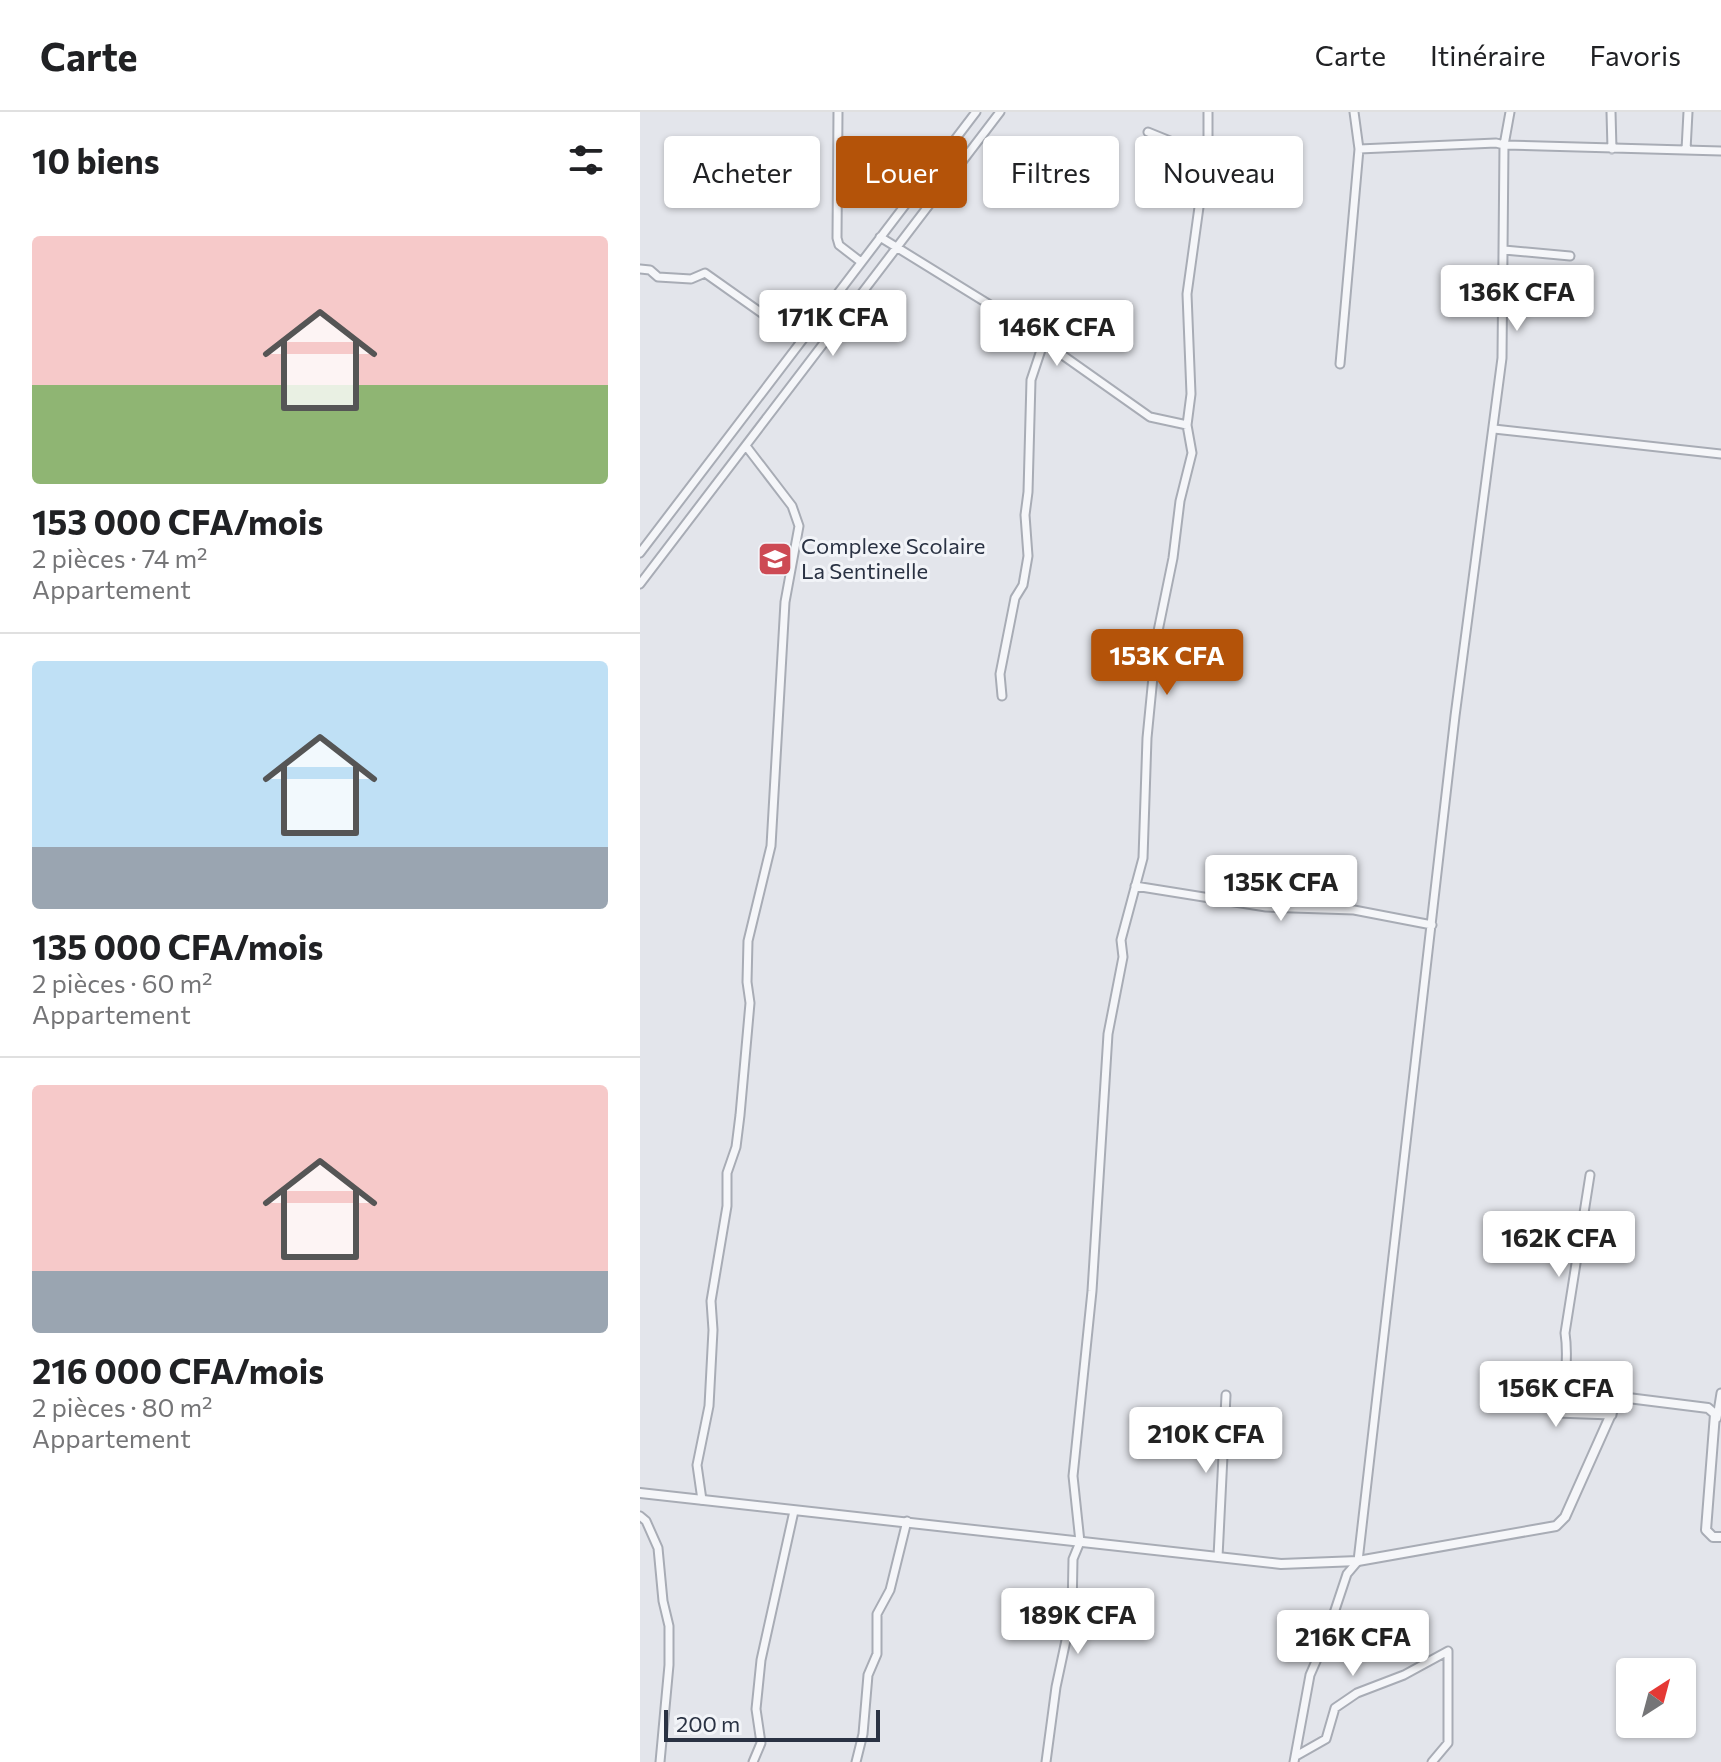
<!DOCTYPE html>
<html lang="fr">
<meta charset="utf-8">
<style>
body{margin:0;font-family:Commissioner,sans-serif;background:#f2f2f2;color:#202124;height:100vh;display:flex;flex-direction:column;font-size:30px;white-space:nowrap}
*{box-sizing:border-box;margin:0}
p{font-size:26px;color:#757577}
.icon{flex:none;width:44px;height:44px;fill:none;stroke:currentColor;stroke-width:2;stroke-linecap:round;stroke-linejoin:round}
.map{position:relative;flex:1;overflow:hidden}
.panel{display:flex;flex-direction:column;background:#fff;width:640px}
.panel>*{flex:none}
.guide{position:absolute;left:24px;top:24px;width:760px;height:72px;display:flex;gap:16px}
.needle{width:52px;rotate:36deg}
.tools{position:absolute;left:976px;top:1546px;display:grid;gap:16px}
.tools a{display:grid;place-items:center;width:80px;height:80px;border-radius:8px;background:#fff;box-shadow:0 2px 6px #0004;font-size:40px}
.scale{position:absolute;left:24px;bottom:20px;width:216px;box-sizing:border-box;padding-left:8px;border:4px solid #2a3243;border-top:0;font-size:22px;line-height:28px;white-space:nowrap;color:#2a3243;-webkit-text-stroke:6px #f2f4f8;paint-order:stroke}
.price{position:absolute;translate:-50% -68px;padding:0 18px;border-radius:8px;background:#fff;color:#222;font-size:26px;line-height:52px;filter:drop-shadow(0 2px 4px #0008)}
.price::after{content:'';position:absolute;left:50%;top:48px;width:24px;height:18px;margin-left:-12px;background:inherit;clip-path:polygon(0 0,100% 0,50% 100%)}
.price.current{background:#b45309;color:#fff}
ul{padding:0;list-style:none}
li{display:grid;align-content:center;gap:16px;height:424px;padding:0 32px}
li+li{border-top:2px solid #e0e0e0}
li span{display:grid;place-items:center;height:248px;border-radius:8px;color:#555}
li>.icon{margin-inline-start:auto}
span .icon{width:144px;height:144px;fill:#fffc;stroke-width:1}
li b{font-size:34px}
h2{display:flex;justify-content:space-between;align-items:center;height:96px;padding:0 32px;font-size:34px}
.chip{padding:0 28px;border-radius:8px;background:#fff;box-shadow:0 2px 6px #0004;font-size:28px;line-height:72px}
.chip.current{background:#b45309;color:#fff}
header{display:flex;align-items:center;gap:48px;box-sizing:border-box;height:112px;padding:0 40px;background:#fff;border-bottom:2px solid #e0e0e0}
header strong{font-size:38px}
nav{display:flex;gap:44px;margin-inline-start:auto;font-size:28px}
main{display:flex;flex:1;min-height:0}
.map>svg:first-child{display:block}
.lines{fill:none;stroke-linecap:round;stroke-linejoin:round}
.minor-casing{stroke:#a8acb5;stroke-width:11}
.tertiary-casing{stroke:#a8acb5;stroke-width:12}
.minor{stroke:#f5f6f9;stroke-width:7}
.tertiary{stroke:#f5f6f9;stroke-width:8}
.labels{text-anchor:middle;stroke-width:6;stroke-linejoin:round;paint-order:stroke}
.poi-label{font-size:22px;fill:#2a3243;stroke:#f2f4f8;text-anchor:start}
</style>
<header>
<strong>Carte</strong>
<nav><a>Carte</a><a>Itinéraire</a><a>Favoris</a></nav>
</header>
<main>
<section class="panel">
<h2>10 biens<svg class="icon" aria-label="filters" viewBox="0 0 24 24"><path d="M4 7h16M4 17h16"/><circle cx="9" cy="7" r="2"/><circle cx="15" cy="17" r="2"/></svg></h2>
<ul>
<li><span style="background:linear-gradient(#f6c9c9 60%,#8fb573 0)"><svg class="icon" aria-label="home" viewBox="0 0 24 24"><path d="M3 11l9-7 9 7M6 9v11h12V9"/></svg></span><div><b>153 000 CFA/mois</b><p>2 pièces · 74 m²</p><p>Appartement</p></div></li>
<li><span style="background:linear-gradient(#bfe0f5 75%,#9aa5b1 0)"><svg class="icon" aria-label="home" viewBox="0 0 24 24"><path d="M3 11l9-7 9 7M6 9v11h12V9"/></svg></span><div><b>135 000 CFA/mois</b><p>2 pièces · 60 m²</p><p>Appartement</p></div></li>
<li><span style="background:linear-gradient(#f6c9c9 75%,#9aa5b1 0)"><svg class="icon" aria-label="home" viewBox="0 0 24 24"><path d="M3 11l9-7 9 7M6 9v11h12V9"/></svg></span><div><b>216 000 CFA/mois</b><p>2 pièces · 80 m²</p><p>Appartement</p></div></li>
</ul>
</section>
<div class="map">
<svg width="1081" height="1650" viewBox="0 0 1081 1650">
<rect width="100%" height="100%" fill="#e3e5eb"/>
<g class="lines">
<g class="minor-casing">
<path id="minor" d="M198 0 197 126 199 133 221 150
M971 0 972 37
M508 20 535 31 568 30
M719 37 856 31 864 33 1081 39
M1046 38 1048 0
M240 125 363 201 510 305 547 313 552 341 540 389 533 446 517 524 507 626 503 746 481 828 483 845 468 922 452 1179 433 1364 440 1430 433 1447 432 1500 416 1575 406 1650
M864 138 930 144
M0 157 10 158 18 165 51 167 65 161 161 229
M700 252 719 37 714 0
M547 313 551 282 547 182 568 30V0
M854 317 1081 342
M0 441 336 0
M0 472 360 0
M362 584 360 562 375 486 383 473 388 444 385 403 388 380 391 268 404 229
M495 774 626 795 714 798 792 813
M950 1063 925 1221C927 1234 928 1271 919 1281 916 1284 912 1286 909 1289L912 1299 916 1301 972 1303
M1077 1306 1081 1281
M62 1388 57 1353 69 1294 73 1218 71 1189 87 1094V1061L96 1035 100 1003 110 891 107 870 108 829 131 734 145 490 159 414 152 394 106 334
M0 1404 6 1409 18 1436 23 1489 29 1514V1553L20 1650
M578 1445 586 1283
M656 1644 686 1627 695 1596 717 1581 764 1563 808 1539V1631L792 1650
M113 1650 121 1631 116 1597 121 1548 154 1399
M216 1650 223 1622 228 1563 237 1542V1502L250 1478 267 1409
M654 1650 670 1563 684 1531 707 1462 718 1449 815 604 862 246 864 33 870 0"/>
</g>
<g class="tertiary-casing">
<path id="tertiary" d="M0 1381 641 1452 718 1449 916 1414 925 1405 976 1291 981 1286H988L1068 1296 1075 1302 1066 1418 1073 1425H1081"/>
</g>
<use href="#minor" class="minor"/>
<use href="#tertiary" class="tertiary"/>
</g>
<defs>
<g id="school-square" transform="scale(1.8)"><rect x="-9" y="-9" width="18" height="18" rx="4" fill="#cd4a54" stroke="#f2f4f8"/><path d="M0-5L7-2L0 1L-7-2ZM-4 1L0 2.5L4 1V4Q0 6-4 4Z" fill="#fff"/></g>
</defs>
<g fill-rule="evenodd">
<use href="#school-square" x="135" y="447"/>
</g>
<g class="labels">
<g class="poi-label">
<text x="161" y="442">Complexe Scolaire<tspan x="161" dy="25">La Sentinelle</tspan></text>
</g>
</g>
</svg>
<div class="tools">
<a><svg class="needle" viewBox="-14 -14 28 28"><path d="M0-13l5 13h-10z" fill="#e53935"/><path d="M0 13l5-13h-10z" fill="#757577"/></svg></a>
</div>
<div class="scale">200 m</div>
<b class="price" style="left:877px;top:221px">136K CFA</b>
<b class="price" style="left:193px;top:246px">171K CFA</b>
<b class="price" style="left:417px;top:256px">146K CFA</b>
<b class="price current" style="left:527px;top:585px">153K CFA</b>
<b class="price" style="left:641px;top:811px">135K CFA</b>
<b class="price" style="left:919px;top:1167px">162K CFA</b>
<b class="price" style="left:916px;top:1317px">156K CFA</b>
<b class="price" style="left:566px;top:1363px">210K CFA</b>
<b class="price" style="left:438px;top:1544px">189K CFA</b>
<b class="price" style="left:713px;top:1566px">216K CFA</b>
<div class="guide">
<a class="chip">Acheter</a>
<a class="chip current">Louer</a>
<a class="chip">Filtres</a>
<a class="chip">Nouveau</a>
</div>
</div>
</main>
